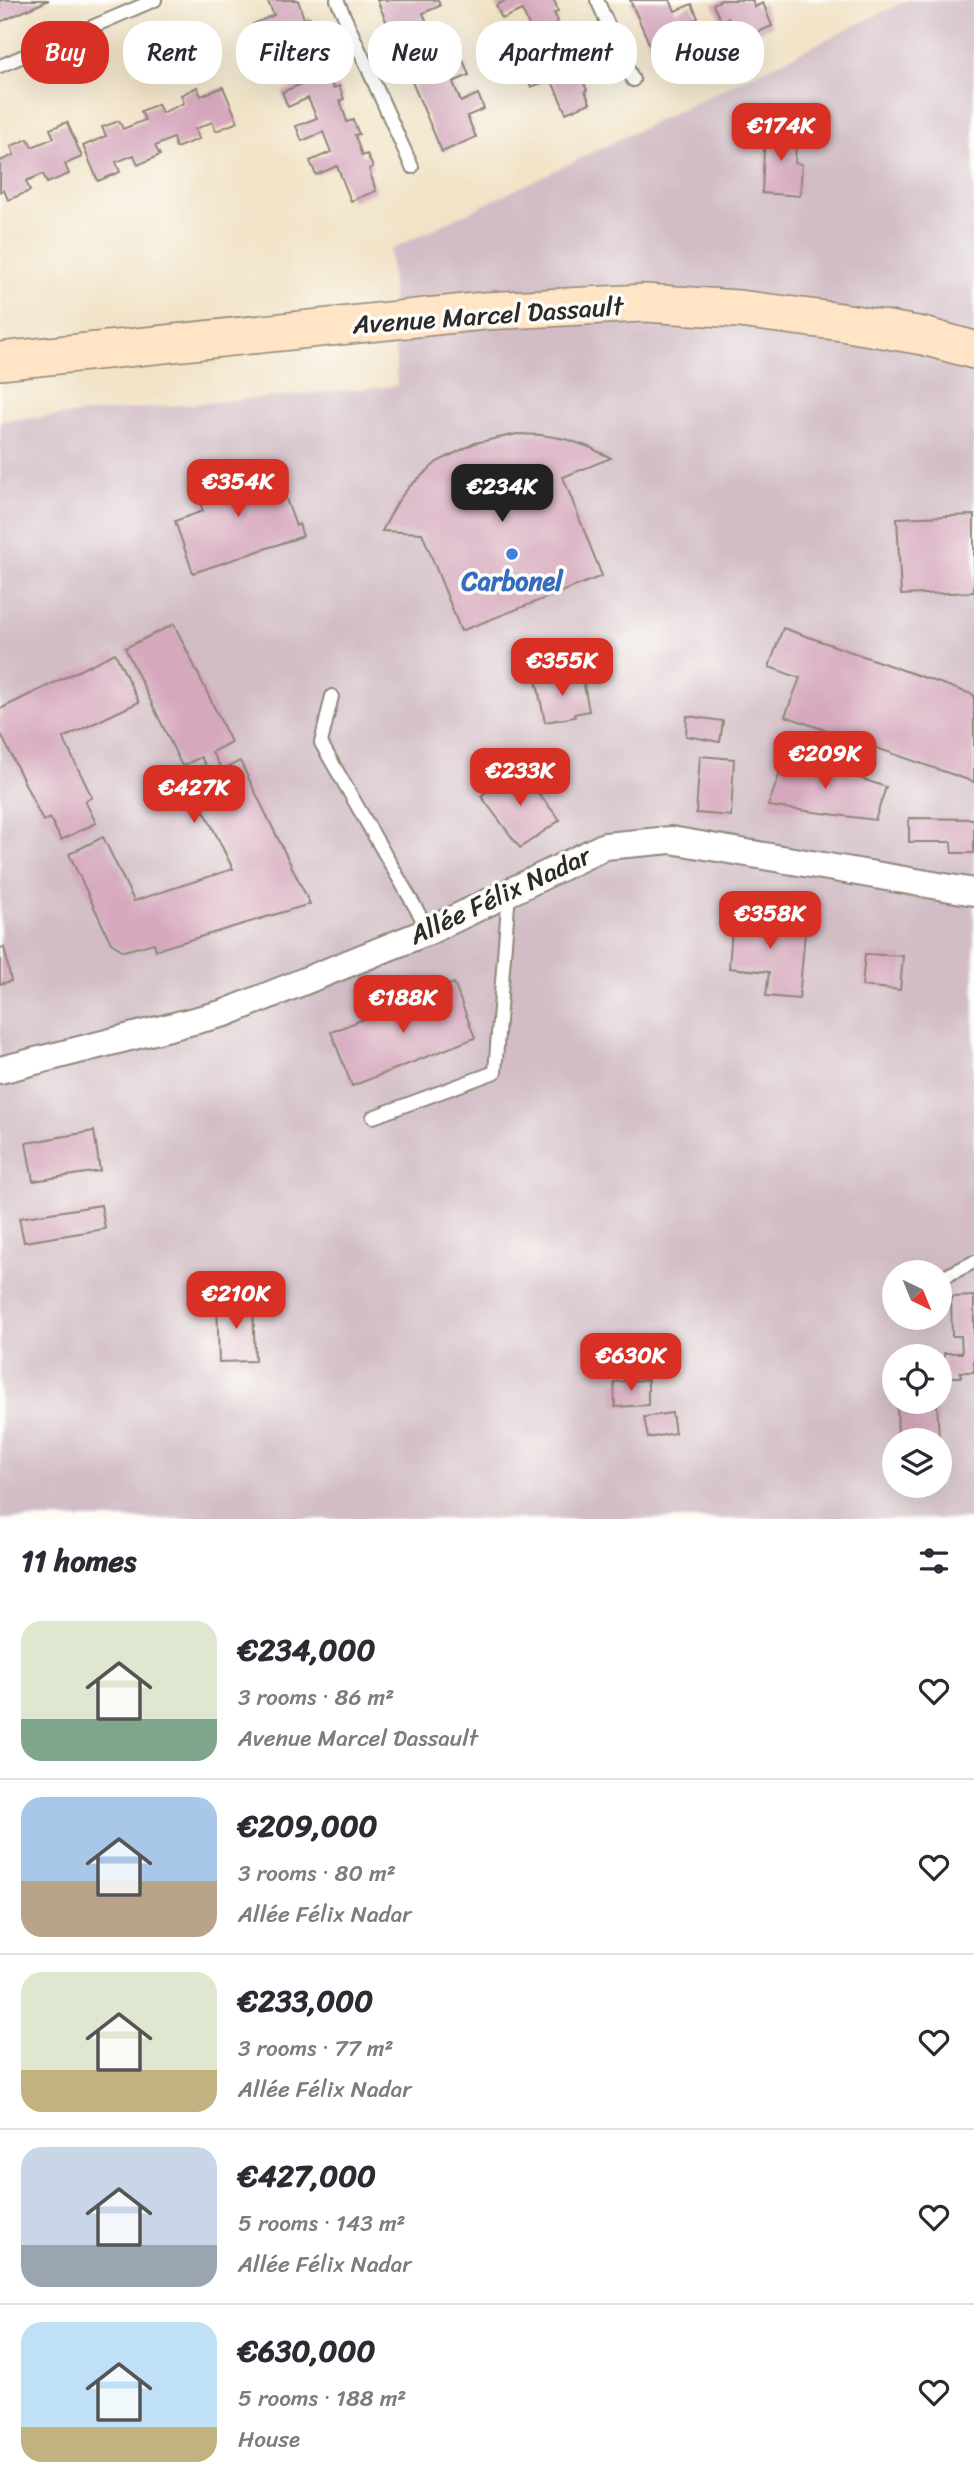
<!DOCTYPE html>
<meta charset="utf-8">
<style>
body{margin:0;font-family:Sriracha,sans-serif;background:#f7f7f7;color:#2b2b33;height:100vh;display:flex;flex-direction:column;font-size:26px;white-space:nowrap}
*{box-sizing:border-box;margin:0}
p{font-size:23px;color:#7c7c81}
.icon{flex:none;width:38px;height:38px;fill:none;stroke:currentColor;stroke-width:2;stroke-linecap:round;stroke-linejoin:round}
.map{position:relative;height:1519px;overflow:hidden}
.drawer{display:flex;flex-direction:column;background:#fff;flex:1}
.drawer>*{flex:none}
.hud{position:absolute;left:21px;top:21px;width:933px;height:63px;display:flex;gap:14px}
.needle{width:46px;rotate:137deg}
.buttons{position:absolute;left:882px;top:1260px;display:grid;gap:14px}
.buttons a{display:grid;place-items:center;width:70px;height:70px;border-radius:50%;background:#fff;box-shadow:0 7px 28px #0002;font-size:35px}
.price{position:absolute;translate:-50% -60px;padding:0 16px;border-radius:14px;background:#d93025;color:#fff;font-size:23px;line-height:46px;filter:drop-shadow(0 2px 4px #0008)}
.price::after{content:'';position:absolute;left:50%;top:42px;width:21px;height:16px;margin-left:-10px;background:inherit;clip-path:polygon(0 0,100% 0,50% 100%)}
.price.on{background:#222;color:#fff}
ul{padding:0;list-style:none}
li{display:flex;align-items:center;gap:21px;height:175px;padding:0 21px}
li+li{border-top:2px solid #e1e1e2}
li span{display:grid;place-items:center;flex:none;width:196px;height:140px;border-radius:21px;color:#555}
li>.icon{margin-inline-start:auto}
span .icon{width:84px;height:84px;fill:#fffc;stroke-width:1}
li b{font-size:30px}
h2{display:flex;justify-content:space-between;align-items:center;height:84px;padding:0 21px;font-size:30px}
.chip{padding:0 24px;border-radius:28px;background:#fff;box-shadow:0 7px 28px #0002;font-size:24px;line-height:63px}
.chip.on{background:#d93025;color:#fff}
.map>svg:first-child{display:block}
.industrial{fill:#d2bdc6;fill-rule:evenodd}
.building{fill:#d6a8be}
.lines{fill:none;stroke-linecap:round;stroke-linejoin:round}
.lane-casing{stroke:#8e8779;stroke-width:16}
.street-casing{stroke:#8e8779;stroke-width:30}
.secondary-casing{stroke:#8e8779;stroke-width:40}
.lane{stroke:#fff;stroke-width:12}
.street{stroke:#fff;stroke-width:26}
.secondary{stroke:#ffe4c6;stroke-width:37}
.shop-dot{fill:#3f7fe0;stroke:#fdfcf7;stroke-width:2.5}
.labels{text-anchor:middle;stroke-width:7;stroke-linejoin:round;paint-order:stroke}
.street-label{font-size:26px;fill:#2b2b2b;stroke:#fdfcf7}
.shop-label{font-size:26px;font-weight:bold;fill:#366cbe;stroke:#fdfcf7}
</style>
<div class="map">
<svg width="974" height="1519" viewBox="0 0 974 1519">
<rect width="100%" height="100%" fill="#fdfcf7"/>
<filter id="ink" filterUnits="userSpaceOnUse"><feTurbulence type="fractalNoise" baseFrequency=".0143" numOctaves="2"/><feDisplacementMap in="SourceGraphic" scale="14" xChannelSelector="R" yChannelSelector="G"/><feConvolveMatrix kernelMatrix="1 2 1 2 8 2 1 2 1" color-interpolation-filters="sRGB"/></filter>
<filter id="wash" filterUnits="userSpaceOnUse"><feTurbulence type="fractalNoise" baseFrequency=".00686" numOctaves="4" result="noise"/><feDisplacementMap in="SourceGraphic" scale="28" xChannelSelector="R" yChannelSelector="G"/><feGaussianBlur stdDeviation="1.57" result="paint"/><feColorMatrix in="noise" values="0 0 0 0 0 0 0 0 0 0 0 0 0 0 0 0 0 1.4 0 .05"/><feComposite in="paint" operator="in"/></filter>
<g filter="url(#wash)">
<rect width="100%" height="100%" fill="#f1e3c7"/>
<path class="industrial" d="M908 0H974V1519H0V421L397 386 390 250ZM894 1272H940V1318H894ZM894 1356H940V1402H894ZM894 1440H940V1486H894Z"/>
<g id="blocks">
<path class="building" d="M0 0H49L0 22Z
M267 0H298L304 19 310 17 315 30 311 31 319 54 324 51 329 64 326 66 333 88 339 86 344 99 340 100 347 122 353 120 359 134 355 135 362 156 367 154 373 167 369 169 376 191 351 201 337 166 316 175 310 161 331 152 323 132 302 141 296 126 317 118 308 98 288 107 282 92 302 84 294 64 274 73 267 58 288 49 280 30 259 38 253 24 274 15Z
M377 0H438L440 6 423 13 431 33 448 26 455 40 438 47 446 67 463 60 469 75 453 82 461 102 478 94 484 109 467 116 476 137 442 152Z
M507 0H554L558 11 554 13 558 21 556 22 561 34 567 32 573 46 569 47 576 68 581 66 587 80 583 81 587 90 585 91 590 103 566 113 551 79 531 87 525 73 545 64 537 45 516 53 510 39 531 30 522 10 502 19 496 5Z
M630 0H670L675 11 692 4 698 18 682 26 690 46 687 48 693 62 663 75Z
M721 0H752L755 7 763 3 772 26 738 41 728 18 721 21 713 4Z
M197 87 201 96 223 87 238 122 216 131 212 122 195 129 199 139 176 148 173 138 155 146 160 155 138 165 134 155 116 162 120 172 98 181 83 146 106 136 102 127 119 121 123 129 145 120 141 111 158 104 162 113 184 103 181 95Z
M67 122 82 157 65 164 69 174 47 183 43 174 26 181 30 191 8 200 4 190 0 192V161L14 155 11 146 28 139 32 147 54 138 50 129Z
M765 128 797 131 795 163 802 164 800 196 762 193Z
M517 434 541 435 566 439 589 447 611 458 563 477 602 576 461 631 422 533 382 531 398 501 409 487 437 462 475 443Z
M272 461 296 526 299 524 303 536 193 573 175 521 203 511 195 489Z
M974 515V592L901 595 897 518Z
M174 624 231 742 212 752 222 770 240 761 310 904 156 950 154 943 124 951 111 943 69 854 103 837 134 901 233 869 191 784 211 775 201 757 182 766 125 648Z
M783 628 974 695V782L785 716 800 678 769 667Z
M115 653 139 702 63 738 92 797 85 801 96 823 61 840 50 818 43 821 0 732V709Z
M567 674 568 682 583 679 589 711 574 714 575 717 545 722 536 679Z
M687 716 723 721 720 742 686 736Z
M787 753 886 787 875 820 768 806Z
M700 756 734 759 731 816 696 813Z
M518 768 560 820 520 848 481 796Z
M909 818 974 819V853H952L951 842H909Z
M733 914 806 921 799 999 766 996 769 972 729 968Z
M4 947 11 981 0 984V948Z
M865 954 903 956 900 990 862 986Z
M454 983 475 1038 352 1086 331 1032Z
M94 1131 100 1171 33 1181 26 1143Z
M101 1205 105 1229 24 1242 19 1218Z
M974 1296V1372H960L961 1377H944V1353H962L961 1336H952L951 1297Z
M217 1301H253L255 1361 219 1362Z
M648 1380V1405L615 1407 614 1382Z
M897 1402H937L939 1438 898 1440Z
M672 1413 675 1433 648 1438 644 1417Z"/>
</g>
</g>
<g filter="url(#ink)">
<use href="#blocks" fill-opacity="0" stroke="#8e8779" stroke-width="2"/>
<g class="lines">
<g class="lane-casing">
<path id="lane" d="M337 0 412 167
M597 0 633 80
M0 66 155 0
M332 696 321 743 429 931
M373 1117 495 1072 509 892
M940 1279 974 1262"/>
</g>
<g class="street-casing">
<path id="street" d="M0 1070 225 1013 429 931 605 846 671 840 974 892"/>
</g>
<g class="secondary-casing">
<path id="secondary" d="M0 361 484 311 644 303 739 309 842 322 923 336 974 350"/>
</g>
<use href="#lane" class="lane"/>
<use href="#street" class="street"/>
<use href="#secondary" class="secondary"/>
</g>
</g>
<circle class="shop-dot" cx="512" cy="554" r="7"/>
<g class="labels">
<g class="street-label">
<text transform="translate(488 315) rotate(-4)" y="9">Avenue Marcel Dassault</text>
<text transform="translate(500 895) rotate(-25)" y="9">Allée Félix Nadar</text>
</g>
<g class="shop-label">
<text x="512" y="590">Carbonel</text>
</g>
</g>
</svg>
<div class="buttons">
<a><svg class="needle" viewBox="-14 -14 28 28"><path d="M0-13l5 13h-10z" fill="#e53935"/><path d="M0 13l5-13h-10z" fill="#7c7c81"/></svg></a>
<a><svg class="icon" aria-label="locate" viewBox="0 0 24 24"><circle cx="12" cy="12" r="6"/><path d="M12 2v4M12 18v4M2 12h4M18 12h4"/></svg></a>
<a><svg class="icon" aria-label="layers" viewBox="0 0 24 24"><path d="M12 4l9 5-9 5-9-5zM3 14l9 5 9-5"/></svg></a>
</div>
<b class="price" style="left:781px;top:163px">€174K</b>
<b class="price" style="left:238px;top:519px">€354K</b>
<b class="price on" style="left:502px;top:524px">€234K</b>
<b class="price" style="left:562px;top:698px">€355K</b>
<b class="price" style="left:825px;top:791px">€209K</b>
<b class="price" style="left:520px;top:808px">€233K</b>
<b class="price" style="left:194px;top:825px">€427K</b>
<b class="price" style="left:770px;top:951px">€358K</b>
<b class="price" style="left:403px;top:1035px">€188K</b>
<b class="price" style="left:236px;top:1331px">€210K</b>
<b class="price" style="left:631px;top:1393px">€630K</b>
<div class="hud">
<a class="chip on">Buy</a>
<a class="chip">Rent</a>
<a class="chip">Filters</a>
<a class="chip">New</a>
<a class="chip">Apartment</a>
<a class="chip">House</a>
</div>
</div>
<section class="drawer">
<h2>11 homes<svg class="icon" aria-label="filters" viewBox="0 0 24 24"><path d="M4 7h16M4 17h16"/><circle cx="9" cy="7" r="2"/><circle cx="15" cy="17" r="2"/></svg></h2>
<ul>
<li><span style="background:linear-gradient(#dfe7d0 70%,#7fa58c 0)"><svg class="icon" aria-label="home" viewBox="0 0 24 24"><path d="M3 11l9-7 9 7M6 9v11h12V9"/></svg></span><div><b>€234,000</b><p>3 rooms · 86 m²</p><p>Avenue Marcel Dassault</p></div><svg class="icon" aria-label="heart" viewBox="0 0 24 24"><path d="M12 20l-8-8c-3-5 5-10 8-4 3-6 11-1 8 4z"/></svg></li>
<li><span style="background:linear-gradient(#a9c7e8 60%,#b9a48a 0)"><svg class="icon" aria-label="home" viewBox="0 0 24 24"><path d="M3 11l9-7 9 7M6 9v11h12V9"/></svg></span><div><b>€209,000</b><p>3 rooms · 80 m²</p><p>Allée Félix Nadar</p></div><svg class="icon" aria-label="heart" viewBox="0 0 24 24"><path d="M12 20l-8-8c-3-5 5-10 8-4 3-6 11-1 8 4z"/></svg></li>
<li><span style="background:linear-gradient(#dfe7d0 70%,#c2b280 0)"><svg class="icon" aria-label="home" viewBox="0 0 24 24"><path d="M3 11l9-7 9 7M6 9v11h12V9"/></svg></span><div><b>€233,000</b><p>3 rooms · 77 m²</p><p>Allée Félix Nadar</p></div><svg class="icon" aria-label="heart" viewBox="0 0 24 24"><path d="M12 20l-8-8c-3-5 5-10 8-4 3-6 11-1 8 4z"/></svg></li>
<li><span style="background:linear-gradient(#c9d6e8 70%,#9aa5b1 0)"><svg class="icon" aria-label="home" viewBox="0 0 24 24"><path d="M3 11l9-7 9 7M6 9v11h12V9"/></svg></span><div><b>€427,000</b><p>5 rooms · 143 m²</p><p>Allée Félix Nadar</p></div><svg class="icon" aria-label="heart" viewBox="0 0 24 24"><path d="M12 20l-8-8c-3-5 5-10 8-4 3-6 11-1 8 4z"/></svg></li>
<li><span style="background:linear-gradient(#bfe0f5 75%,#c2b280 0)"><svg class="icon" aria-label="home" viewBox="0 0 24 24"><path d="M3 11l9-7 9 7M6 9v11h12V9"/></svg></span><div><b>€630,000</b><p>5 rooms · 188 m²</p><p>House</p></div><svg class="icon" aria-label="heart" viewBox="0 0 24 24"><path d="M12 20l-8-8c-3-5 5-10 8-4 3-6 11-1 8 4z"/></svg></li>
</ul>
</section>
